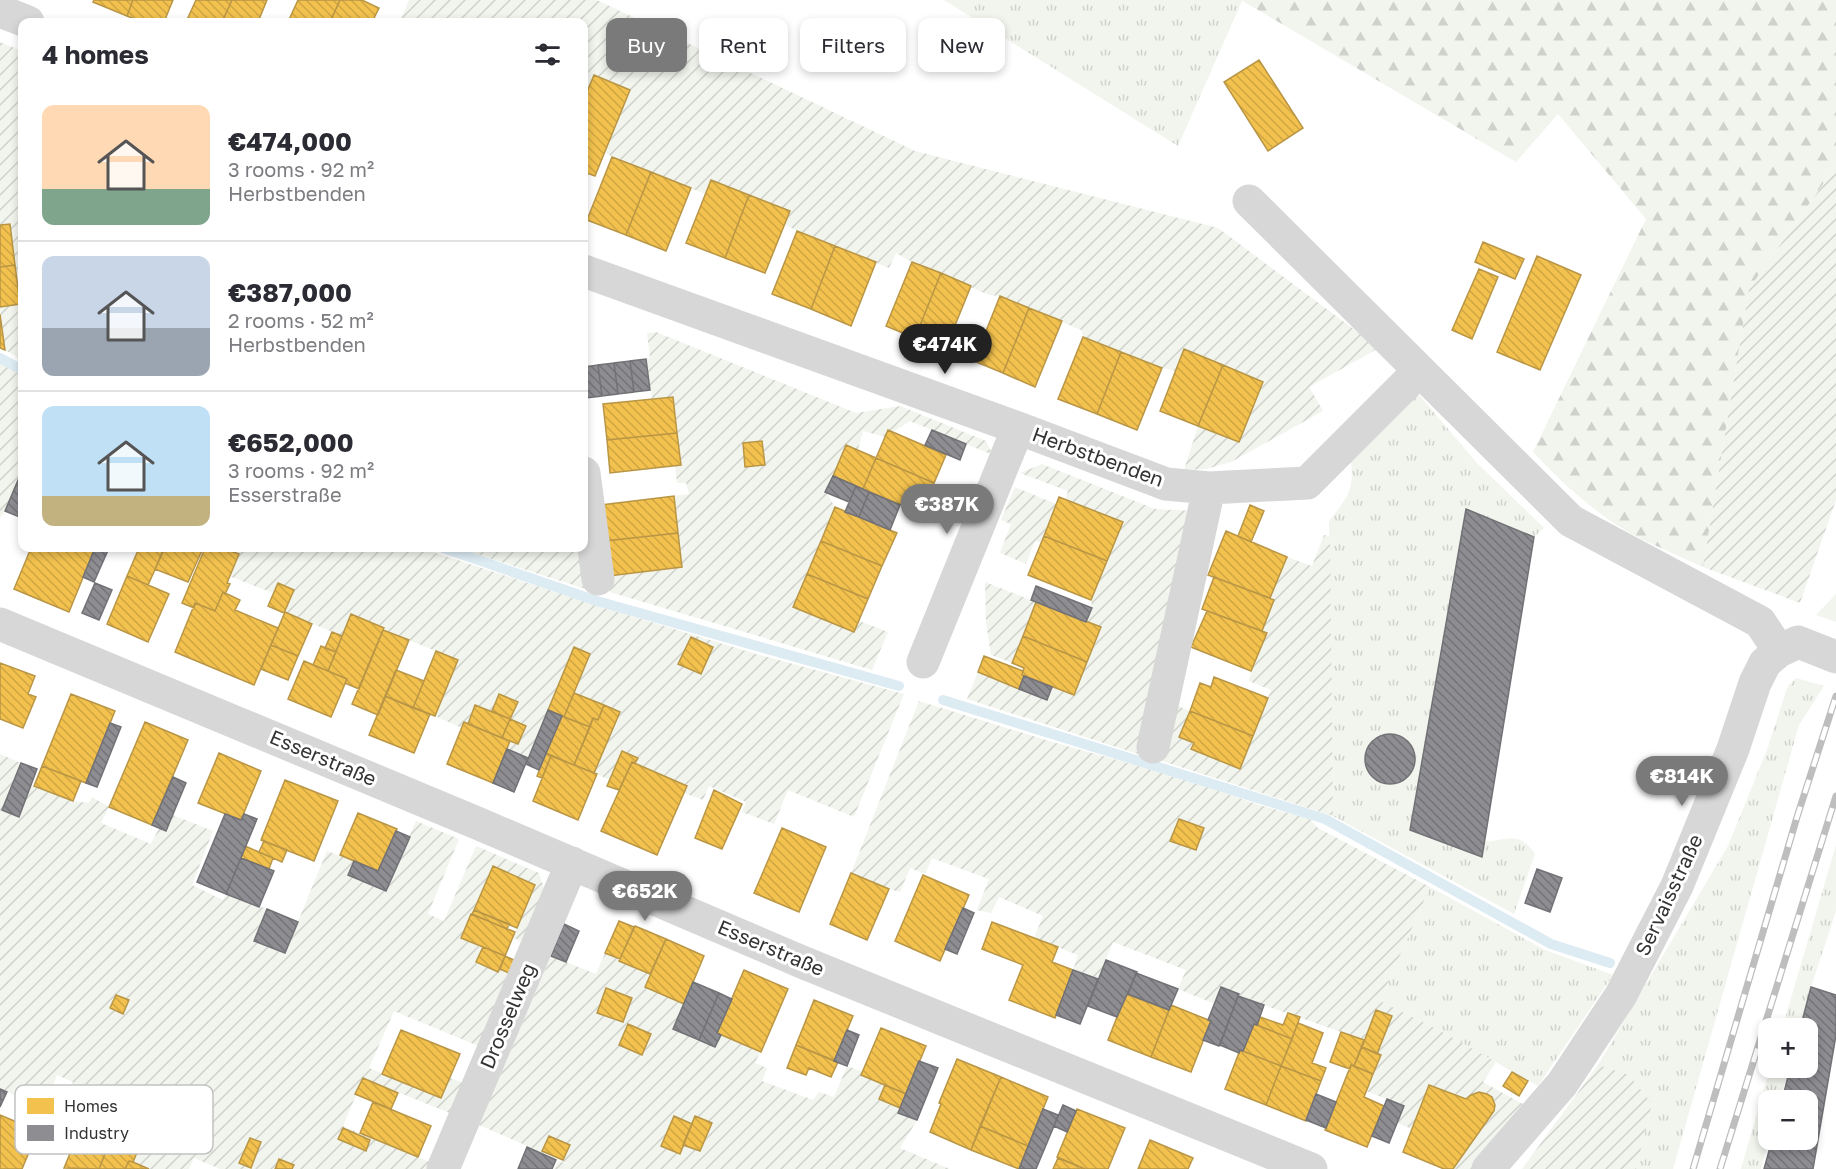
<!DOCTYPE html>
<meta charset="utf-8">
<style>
body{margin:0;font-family:"Golos Text",sans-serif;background:#f2f2f3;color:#2b2b33;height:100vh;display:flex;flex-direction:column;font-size:22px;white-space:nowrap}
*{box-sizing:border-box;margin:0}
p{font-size:20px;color:#7c7c81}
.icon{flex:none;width:33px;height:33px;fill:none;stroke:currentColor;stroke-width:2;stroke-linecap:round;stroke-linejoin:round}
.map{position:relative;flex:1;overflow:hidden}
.details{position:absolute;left:18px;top:18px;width:570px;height:534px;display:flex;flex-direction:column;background:#fff;border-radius:12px;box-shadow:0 3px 9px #0003}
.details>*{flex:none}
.hud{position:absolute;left:606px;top:18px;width:570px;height:54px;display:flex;gap:12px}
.controls{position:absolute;left:1758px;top:1018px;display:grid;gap:12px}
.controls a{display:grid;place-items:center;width:60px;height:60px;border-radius:12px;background:#fff;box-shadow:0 3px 9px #0003;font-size:30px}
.price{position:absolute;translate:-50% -51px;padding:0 14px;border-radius:21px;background:#7a7a7a;color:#fff;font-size:20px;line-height:39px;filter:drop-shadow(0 2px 3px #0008)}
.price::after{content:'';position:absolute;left:50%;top:36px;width:18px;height:14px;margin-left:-9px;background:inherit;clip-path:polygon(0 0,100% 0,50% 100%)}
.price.selected{background:#222;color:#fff}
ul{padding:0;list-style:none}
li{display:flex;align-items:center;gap:18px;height:150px;padding:0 24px}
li+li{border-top:2px solid #e1e1e2}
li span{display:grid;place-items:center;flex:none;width:168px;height:120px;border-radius:12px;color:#555}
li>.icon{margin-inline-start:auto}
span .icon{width:72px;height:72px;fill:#fffc;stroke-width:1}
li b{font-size:26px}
h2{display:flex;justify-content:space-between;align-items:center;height:72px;padding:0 24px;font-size:26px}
.tag{padding:0 21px;border-radius:12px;background:#fff;box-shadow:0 3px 9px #0003;font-size:21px;line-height:54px}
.tag.selected{background:#7a7a7a;color:#fff}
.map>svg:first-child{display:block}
.grass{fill:url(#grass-tufts)}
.forest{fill:url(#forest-firs)}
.garden{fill:url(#garden-furrows);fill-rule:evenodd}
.homes{fill:url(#homes-back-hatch);stroke:#b99646;stroke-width:1.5}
.industry{fill:url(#industry-back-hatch);stroke:#727276;stroke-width:1.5}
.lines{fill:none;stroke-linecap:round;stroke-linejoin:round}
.stream{stroke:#ddebf3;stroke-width:10}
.minor{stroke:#d7d7d7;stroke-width:33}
.rail-casing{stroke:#bebebe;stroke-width:7}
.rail{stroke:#fff;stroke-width:4.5;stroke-dasharray:14;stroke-linecap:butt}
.labels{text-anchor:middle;stroke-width:6;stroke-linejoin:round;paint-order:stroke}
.street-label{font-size:20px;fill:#333;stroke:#fff}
.key{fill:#fff;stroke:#c2c2c2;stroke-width:1.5}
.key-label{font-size:16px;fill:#333}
</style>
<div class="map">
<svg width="1836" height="1169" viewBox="0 0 1836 1169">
<defs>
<pattern id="grass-tufts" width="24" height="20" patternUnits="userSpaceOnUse" patternTransform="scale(1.5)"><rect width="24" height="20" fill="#f1f5ed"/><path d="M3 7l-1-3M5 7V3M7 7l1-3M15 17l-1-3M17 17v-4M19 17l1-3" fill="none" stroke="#cfd2cc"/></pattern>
<pattern id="forest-firs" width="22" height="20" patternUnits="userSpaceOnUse" patternTransform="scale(1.5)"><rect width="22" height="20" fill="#f1f5ed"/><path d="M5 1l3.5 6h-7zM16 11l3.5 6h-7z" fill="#cfd2cc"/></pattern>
<pattern id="garden-furrows" width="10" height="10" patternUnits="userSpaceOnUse" patternTransform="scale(1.5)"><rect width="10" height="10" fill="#f1f5ed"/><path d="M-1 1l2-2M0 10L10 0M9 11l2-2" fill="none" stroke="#cfd2cc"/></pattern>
<pattern id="homes-back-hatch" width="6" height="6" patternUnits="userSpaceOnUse" patternTransform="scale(1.5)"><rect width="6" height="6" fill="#f2c14e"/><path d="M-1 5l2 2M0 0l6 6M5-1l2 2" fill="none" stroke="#d0a645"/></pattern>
<pattern id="industry-back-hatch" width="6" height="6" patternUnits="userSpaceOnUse" patternTransform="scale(1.5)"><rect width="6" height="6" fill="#8d8d92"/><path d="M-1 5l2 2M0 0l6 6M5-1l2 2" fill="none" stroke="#747478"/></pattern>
</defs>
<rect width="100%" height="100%" fill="#fff"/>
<path class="grass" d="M944 0H1241L1242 1 1178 146Z
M1415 390 1476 462 1544 528 1534 537 1466 510 1410 829 1481 857 1484 842C1508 840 1520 831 1535 854L1514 914 1333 816 1329 521C1350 495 1355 489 1350 455Z
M1836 594V622L1816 615Z
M1796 678 1824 686 1799 725 1673 1169H1636L1652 1104 1598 1065 1728 846 1767 750 1787 688Z
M1836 845V911L1811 987 1799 1029H1782Z
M1430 887 1545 950 1613 975 1538 1086 1437 1029 1380 1001Z
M1770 1068H1789L1780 1101H1768L1769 1140 1761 1169H1741Z"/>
<path class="forest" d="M1241 0H1836V166L1749 289 1703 567C1683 558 1663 549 1643 540 1601 519 1565 486 1533 452L1646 219 1558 114 1516 162Z"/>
<path class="garden" d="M409 0H597L915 151 1218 228 1379 348 1309 387 1323 411 1231 462 1206 469 1184 470 1198 426 1239 442 1263 382 1184 349 1175 371 1162 368 1083 337 1081 330 1000 296 989 295 912 262 896 253 889 268 797 231 785 224 790 211 711 180 705 194 612 157 605 152 630 91 594 75 589 86 584 84V22H400Z
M0 42 22 51V360L5 350 0 307 20 304 10 224 0 225Z
M1836 166V500L1800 603 1703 567 1749 289Z
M656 332 856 413 900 406 986 441 993 455 910 421 893 432 888 430 886 437 863 431 858 450 846 446 826 492 835 507 793 606 854 632 859 621 888 632 872 670 610 592 609 576 682 567 674 496 689 494 686 483H677L675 466 681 465 673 397 652 399 646 359 650 358 647 333Z
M0 360 22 373V473H21L5 511 0 518Z
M1042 464 1155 509 1193 511 1141 755 967 699 978 672 1047 700 1052 687 1074 695 1101 628 1086 622 1092 608 1091 600 1122 522 1065 500 1068 491 1020 473Z
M1015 487 1056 504 1041 543 1035 541 1026 564 1000 553 1011 524 1001 520Z
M1324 535 1330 537 1333 816 1159 760 1171 703 1190 711 1179 737 1194 743 1192 750 1240 769 1271 690 1249 681 1251 671 1267 633 1262 631 1274 600 1270 598 1287 557 1312 566Z
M222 548H421L589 603 756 654 904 694 854 817 788 790 774 824 742 812 746 802 709 786 703 800 684 793 686 786 635 763 638 758 623 751 610 780 594 773 620 712 574 693 590 654 574 647 528 758 507 749 510 741 518 744 526 726 510 719 517 701 500 694 492 711 475 705 468 724 462 728 435 716 458 660 384 630V628L351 614 342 636 285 612 293 590 278 583 273 593 229 576 238 554Z
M457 548H583L589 590Z
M985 582 1036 602 1012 663 991 655 986 622Z
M919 701 1049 741 1178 777 1259 805 1310 819 1318 828 1430 887 1380 1001 1437 1029 1496 1062 1483 1082 1523 1104 1474 1169H1453L1494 1111 1495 1105 1492 1097C1483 1092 1475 1092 1466 1099L1429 1085 1412 1129 1397 1123 1404 1106 1366 1091 1381 1056 1377 1054 1392 1016 1376 1010 1364 1040 1238 996 1239 994 1222 987 1215 1004 1178 989 1186 970 1113 942 1098 979 1073 970 1078 955 1034 938 1043 916 999 897 991 913 977 910 989 879 932 858 925 874 910 868 900 892 889 889 851 873Z
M0 754 21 763 2 810 18 817 31 785 73 801 89 803 92 797 109 807 101 823 151 844 159 828 166 830 173 815 213 831 192 885 223 900 226 894 267 909 254 941 285 953 327 851 354 861 348 875 386 891 416 821 459 839 428 914 444 921 476 846 539 873 545 892 524 942 513 938 535 885 493 866 461 937 482 948 476 963 498 972 500 969 511 974 481 1047 394 1011 369 1068 440 1098 450 1078 465 1083 452 1114 363 1078 343 1126 432 1163 430 1169H293L294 1165 275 1169H220L194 1158 189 1169H149L133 1162 139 1148 112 1137 122 1113 70 1090 73 1082 57 1075 45 1108 0 1089Z
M605 953 650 974 645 987 684 1004 673 1029 715 1047 721 1035 760 1052 755 1063 767 1068 762 1081 813 1100 819 1092 834 1097 847 1066 863 1072 862 1075 885 1085 879 1099 900 1108 899 1113 917 1120 900 1148 950 1169H554L558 1161 571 1165 479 1125 551 956 596 974ZM628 1024 651 1034 643 1054 620 1045Z
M1598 1065 1629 1075 1652 1104 1636 1169H1522Z"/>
<path class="homes" d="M94 0H133L127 16 93 2Z
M133 0H173L164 22H143L127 16Z
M196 0H232L222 22H186Z
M232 0H267L258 22H222Z
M298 0H340L330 22H288Z
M340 0H362L379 8 372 22H330Z
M1259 60 1303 128 1268 151 1224 82Z
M594 75 630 90 595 176 584 172V99Z
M612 157 651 172 626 235 587 220Z
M651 172 691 188 666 251 626 235Z
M711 180 749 195 725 258 686 243Z
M749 195 790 211 765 273 725 258Z
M10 224 15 265 0 267V225Z
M797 231 835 246 811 309 772 294Z
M1483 242 1524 259 1515 279 1475 262Z
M835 246 876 262 851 326 811 309Z
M1537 256 1581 275 1540 370 1497 352Z
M912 262 941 273 915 338 886 326Z
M15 265 20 304 0 307V267Z
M1479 269 1498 277 1472 339 1452 330Z
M941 273 971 286 945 350 915 338Z
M1000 296 1029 308 1003 373 974 361Z
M1029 308 1062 321 1035 387 1003 373Z
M0 314 5 350 0 348Z
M1083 337 1121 352 1097 414 1058 399Z
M1184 349 1223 365 1198 426 1160 411Z
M1121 352 1162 368 1137 430 1097 414Z
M1223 365 1263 382 1239 442 1198 426Z
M673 397 677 433 607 440 603 404Z
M888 430 946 455 934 483 876 458Z
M677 433 681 465 610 473 607 440Z
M762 441 765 465 745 467 743 443Z
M846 445 876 458 863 489 833 476Z
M876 458 934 483 921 513 863 489Z
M674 496 678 533 605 541 601 505Z
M1059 497 1123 522 1107 561 1044 536Z
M1250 505 1264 511 1251 542 1238 536Z
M835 507 897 533 882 566 821 541Z
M1226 531 1287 557 1270 598 1208 575Z
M678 533 682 567 609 576 605 541Z
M1044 536 1107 561 1091 600 1028 575Z
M821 541 882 566 868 599 807 574Z
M31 548H95L69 612 14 589Z
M139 548H153L163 552 148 585 127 576Z
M164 548H203L188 582 155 569Z
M205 548H222L239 554 227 583 230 584 225 594 223 592 215 611 195 603 194 608 182 603Z
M807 574 868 599 854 632 793 607Z
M127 576 169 594 148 642 107 624Z
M1214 577 1274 600 1262 631 1202 609Z
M278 583 294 590 284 613 268 606Z
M223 592 240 600 235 610 278 628 254 685 175 652 195 603 215 611Z
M1036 602 1101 627 1087 662 1023 636Z
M1207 611 1267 633 1251 671 1191 647Z
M285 612 312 624 298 656 271 645Z
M351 614 384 628 359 689 345 683 347 679 328 671Z
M383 630 409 640 378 715 352 704Z
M332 632 342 636 336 652 325 648Z
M1023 636 1087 662 1074 695 1022 675 1024 668 1012 663Z
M691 637 713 647 701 674 678 664Z
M271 645 298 656 288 680 261 669Z
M321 646 336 652 328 671 313 665Z
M574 647 590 654 564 717 548 710Z
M436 651 458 660 435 716 413 708Z
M984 656 1023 671 1022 675 1024 676 1019 689 978 672Z
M304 661 347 679 331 717 288 699Z
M0 663 35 676 28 694 36 697 23 728 0 719Z
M396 670 424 681 413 708 385 696Z
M1214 677 1268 698 1253 736 1190 711 1200 683 1211 687Z
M574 693 604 705 598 720 593 718 590 727 564 717Z
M71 694 115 711 86 783 42 766Z
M499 694 518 702 510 719 492 711Z
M385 696 430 714 414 753 369 735Z
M475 705 510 719 502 738 468 724Z
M604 705 620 712 594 773 574 765 593 718 598 720Z
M1190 711 1253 736 1240 769 1191 749 1194 743 1179 737Z
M562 716 590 727 574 765 546 753Z
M510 719 526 726 518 744 502 738Z
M145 722 188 740 152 825 109 807Z
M464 722 510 741 493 783 447 764Z
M622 751 638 758 635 763 632 762 619 790 607 786Z
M219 753 261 771 241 820 198 803Z
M546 753 551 756 542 778 537 776Z
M551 756 597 774 578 820 533 801Z
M632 762 687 786 657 855 601 831Z
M42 766 81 781 73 801 34 786Z
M285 780 338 801 314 861 261 840Z
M714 790 742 804 722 849 695 838Z
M358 813 397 829 378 871 340 855Z
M1179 819 1204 828 1196 850 1170 841Z
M782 828 826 847 799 912 754 893Z
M264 841 287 850 282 862 259 852Z
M245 846 273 858 269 869 241 858Z
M493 866 535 885 517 928 474 910Z
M851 873 889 889 867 940 830 924Z
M923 875 969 895 940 961 895 941Z
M474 910 509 924 507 929 472 914Z
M471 914 515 932 505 956 461 938Z
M619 921 634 927 620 959 605 953Z
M992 922 1058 947 1052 962 1073 970 1055 1018 1009 1000 1023 965 982 949Z
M635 926 666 939 650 974 619 961Z
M666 939 704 956 684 1004 645 987Z
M483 947 505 956 498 972 476 962Z
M505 956 516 961 511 974 500 969Z
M744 970 788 989 761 1052 717 1033Z
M606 988 632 998 623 1022 597 1013Z
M1126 994 1169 1010 1151 1057 1108 1040Z
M116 995 129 1000 123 1014 110 1008Z
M814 1000 853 1016 834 1061 796 1045Z
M1171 1005 1211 1021 1191 1072 1151 1057Z
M1376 1010 1392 1016 1377 1054 1362 1047Z
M1288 1013 1300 1017 1292 1039 1257 1025 1260 1017 1283 1025Z
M1298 1023 1323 1033 1312 1063 1326 1068 1321 1081 1281 1066Z
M628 1024 651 1034 642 1055 619 1045Z
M1254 1024 1292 1039 1281 1066 1243 1051Z
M881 1028 926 1046 906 1094 861 1075Z
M401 1030 460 1054 441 1098 382 1074Z
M1341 1032 1364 1040 1354 1066 1351 1065 1350 1069 1330 1062Z
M796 1045 838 1062 831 1077 809 1068 806 1075 787 1068Z
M1362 1047 1381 1055 1373 1074 1354 1066Z
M1240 1050 1281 1066 1266 1105 1225 1089Z
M957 1059 1001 1077 971 1150 930 1132 941 1104 939 1103Z
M1351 1065 1373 1074 1364 1097 1384 1106 1367 1147 1325 1130Z
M1281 1066 1321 1081 1306 1121 1266 1105Z
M1512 1072 1528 1081 1519 1096 1503 1086Z
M1001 1077 1048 1097 1028 1146 980 1126Z
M363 1078 398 1093 391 1109 355 1094Z
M885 1085 906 1094 900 1108 879 1099Z
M1429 1085 1466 1099 1471 1095 1479 1092 1487 1094 1492 1097 1495 1105 1494 1111 1453 1169H1444L1403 1152Z
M373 1102 431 1126 418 1157 360 1133Z
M1077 1109 1125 1128 1108 1169H1085L1057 1157Z
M0 1115 38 1131 22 1169H0Z
M674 1116 692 1124 680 1154 661 1146Z
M695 1116 712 1123 700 1151 683 1145Z
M980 1126 1028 1146 1019 1169 971 1150Z
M343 1128 370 1140 366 1151 338 1139Z
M78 1134 108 1146 99 1169 64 1168Z
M549 1136 570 1145 563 1160 542 1151Z
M112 1137 139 1148 133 1162 129 1161 125 1169H99Z
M250 1138 261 1142 251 1168 239 1163Z
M1150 1140 1193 1158 1188 1169H1138Z
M1058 1158 1085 1169H1053Z
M279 1159 294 1165 292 1169H275Z
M129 1161 133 1162 149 1169H125Z"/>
<path class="industry" d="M646 359 650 390 634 392 630 361Z
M630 361 634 392 618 394 614 363Z
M614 363 618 394 602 396 598 365Z
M598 365 602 396 586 398 584 367Z
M932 430 966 444 960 460 925 445Z
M21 473H22V518L5 511Z
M833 476 856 486 849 502 825 492Z
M856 486 869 492 859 517 845 512Z
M869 492 900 505 890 530 859 517Z
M1466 509 1534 537 1482 857 1410 830Z
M95 548H109L94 582 83 577Z
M95 583 112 590 99 620 82 613Z
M1036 586 1092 608 1086 622 1031 600Z
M1024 676 1052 687 1047 700 1019 689Z
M548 710 562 716 539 770 526 764Z
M110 723 121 727 97 787 86 783Z
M1365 759a25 25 0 1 1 50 0a25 25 0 1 1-50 0Z
M507 749 528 758 514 792 493 783Z
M21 763 37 769 19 817 2 810Z
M173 777 186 783 166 831 152 825Z
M225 814 241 820 244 814 257 819 226 894 197 882Z
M396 831 410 837 386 891 348 875 354 861 378 871Z
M241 858 274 871 259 907 226 894Z
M1537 869 1562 878 1550 912 1525 903Z
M963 908 974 913 957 954 945 949Z
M267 909 298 922 285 953 254 941Z
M564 924 579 931 566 962 551 956Z
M1106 960 1137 972 1117 1017 1088 1006Z
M1073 970 1098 979 1080 1024 1056 1015Z
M1136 973 1178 989 1169 1010 1128 994Z
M693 982 719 993 699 1040 673 1029Z
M1221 987 1239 994 1219 1046 1203 1040 1211 1021 1208 1020Z
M1811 987 1836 995V1035L1813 1169H1764L1772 1140H1808V1101H1782L1790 1068H1808V1029H1800Z
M719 993 732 999 717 1033 721 1035 715 1047 699 1040Z
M1238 996 1264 1005 1257 1025 1254 1024 1243 1051 1240 1050 1239 1053 1220 1045Z
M847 1030 859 1035 847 1066 834 1061Z
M919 1061 938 1068 917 1120 898 1113Z
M0 1089 7 1092 0 1107Z
M1316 1094 1336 1102 1326 1128 1306 1120Z
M1387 1099 1404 1106 1389 1143 1372 1136Z
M1063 1105 1076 1111 1067 1132 1054 1126Z
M1043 1109 1058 1115 1054 1126 1036 1169H1019Z
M527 1147 556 1160 552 1169H518Z"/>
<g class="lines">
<path class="stream" d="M0 358 22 370
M443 548 597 601 899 686
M943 700 1325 819 1551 944 1610 963"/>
<path class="minor" d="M0 11 28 22
M1249 201 1571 521 1760 622 1779 651
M584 271 1018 428 1166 484 1209 488 1307 483 1407 383 1418 369
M584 473 598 579
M0 624 477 823 802 962 1311 1169
M923 662 1018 428
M1153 747 1209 488
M443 1169 572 863
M1488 1169 1562 1084 1621 995 1677 886 1733 749 1755 683 1765 663 1779 651 1798 642 1836 657"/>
<g class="rail-casing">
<path id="rail" d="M1693 1169 1797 817 1836 696
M1720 1169 1836 796"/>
</g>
<use href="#rail" class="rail"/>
</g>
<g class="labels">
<g class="street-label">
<text transform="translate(1098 457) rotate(20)" y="7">Herbstbenden</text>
<text transform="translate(323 758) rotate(23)" y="7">Esserstraße</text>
<text transform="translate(1669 895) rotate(-65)" y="7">Servaisstraße</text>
<text transform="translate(771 948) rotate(23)" y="7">Esserstraße</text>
<text transform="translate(508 1016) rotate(-67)" y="7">Drosselweg</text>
</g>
</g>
<rect x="15" y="1085" width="198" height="69" rx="9" class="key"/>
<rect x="27" y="1098" width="27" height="16" fill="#f2c14e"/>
<rect x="27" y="1125" width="27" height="16" fill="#8d8d92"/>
<g class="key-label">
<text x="64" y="1112">Homes</text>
<text x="64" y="1139">Industry</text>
</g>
</svg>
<div class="controls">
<a>+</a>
<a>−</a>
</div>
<b class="price selected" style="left:945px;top:375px">€474K</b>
<b class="price" style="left:947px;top:535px">€387K</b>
<b class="price" style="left:1682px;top:807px">€814K</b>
<b class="price" style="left:645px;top:922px">€652K</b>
<div class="hud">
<a class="tag selected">Buy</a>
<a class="tag">Rent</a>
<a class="tag">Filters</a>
<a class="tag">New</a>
</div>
<section class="details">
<h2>4 homes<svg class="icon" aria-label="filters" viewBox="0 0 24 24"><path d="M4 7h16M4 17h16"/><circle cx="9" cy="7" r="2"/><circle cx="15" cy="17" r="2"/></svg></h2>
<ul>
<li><span style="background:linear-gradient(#ffd9b3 70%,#7fa58c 0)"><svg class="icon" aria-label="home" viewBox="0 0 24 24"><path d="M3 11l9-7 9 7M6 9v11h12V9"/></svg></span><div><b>€474,000</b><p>3 rooms · 92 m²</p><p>Herbstbenden</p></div></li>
<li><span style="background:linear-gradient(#c9d6e8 60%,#9aa5b1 0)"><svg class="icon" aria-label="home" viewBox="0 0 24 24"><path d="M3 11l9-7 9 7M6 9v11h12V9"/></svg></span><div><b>€387,000</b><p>2 rooms · 52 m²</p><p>Herbstbenden</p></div></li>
<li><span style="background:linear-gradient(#bfe0f5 75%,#c2b280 0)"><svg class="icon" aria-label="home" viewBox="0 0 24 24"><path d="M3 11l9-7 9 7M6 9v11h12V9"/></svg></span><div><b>€652,000</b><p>3 rooms · 92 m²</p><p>Esserstraße</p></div></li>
</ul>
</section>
</div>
